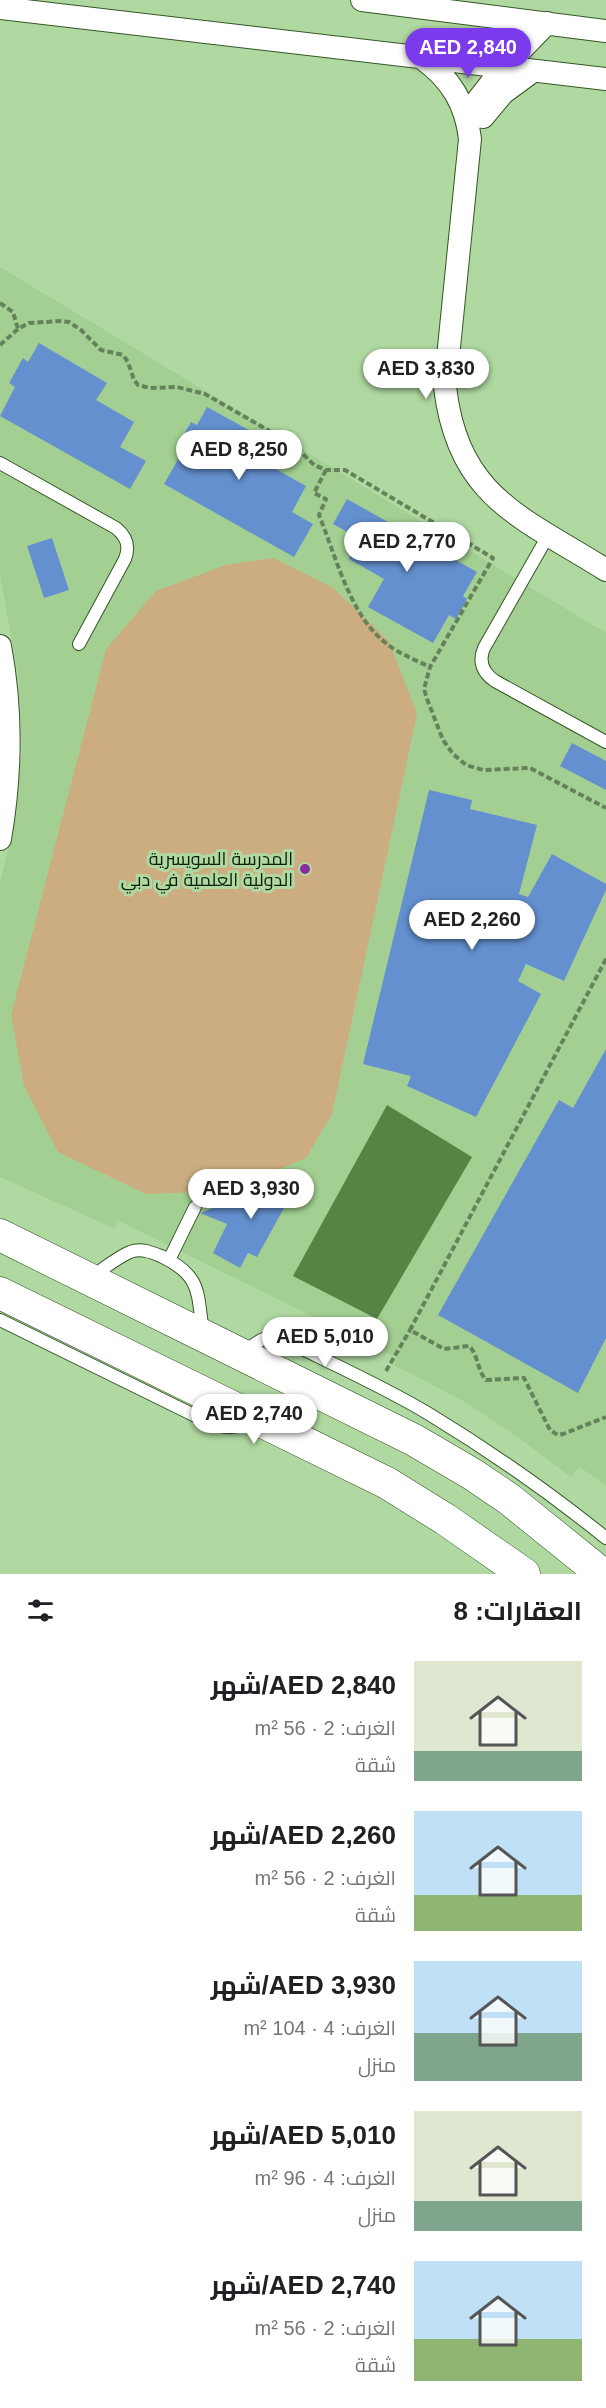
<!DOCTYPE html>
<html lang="ar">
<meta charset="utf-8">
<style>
body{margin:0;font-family:Arial,Cairo,sans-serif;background:#f6f6f6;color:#202124;direction:rtl;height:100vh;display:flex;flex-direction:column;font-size:22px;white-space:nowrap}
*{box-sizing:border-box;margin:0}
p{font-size:20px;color:#757577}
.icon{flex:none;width:33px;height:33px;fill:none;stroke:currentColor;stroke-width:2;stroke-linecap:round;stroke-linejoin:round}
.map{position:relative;height:1574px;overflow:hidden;direction:ltr}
.drawer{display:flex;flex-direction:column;background:#fff;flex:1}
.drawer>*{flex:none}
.price{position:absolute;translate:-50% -51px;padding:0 14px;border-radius:21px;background:#fff;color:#222;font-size:20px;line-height:39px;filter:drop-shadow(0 2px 3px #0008)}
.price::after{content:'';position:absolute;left:50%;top:36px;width:18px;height:14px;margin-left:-9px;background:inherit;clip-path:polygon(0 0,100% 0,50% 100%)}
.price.selected{background:#7c3aed;color:#fff}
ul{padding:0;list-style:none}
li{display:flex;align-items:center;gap:18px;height:150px;padding:0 24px}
li span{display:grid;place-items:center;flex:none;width:168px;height:120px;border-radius:0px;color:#555}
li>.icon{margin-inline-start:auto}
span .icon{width:72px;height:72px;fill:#fffc;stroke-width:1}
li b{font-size:26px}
h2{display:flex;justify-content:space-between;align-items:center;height:72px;padding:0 24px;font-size:26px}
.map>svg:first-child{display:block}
.built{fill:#a3d092}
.green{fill:#cbad81}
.water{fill:#558443}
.building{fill:#6490cf}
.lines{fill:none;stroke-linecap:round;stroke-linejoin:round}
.lane-casing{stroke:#335725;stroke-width:14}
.street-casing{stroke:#335725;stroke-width:24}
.secondary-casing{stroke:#335725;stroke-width:33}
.path{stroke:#65825b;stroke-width:4;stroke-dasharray:6 3;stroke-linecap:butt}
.lane{stroke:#fff;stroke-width:12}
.street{stroke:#fff;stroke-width:22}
.secondary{stroke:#fff;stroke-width:32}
.poi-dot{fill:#85309e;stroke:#b0d9a1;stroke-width:2}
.labels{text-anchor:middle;stroke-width:6;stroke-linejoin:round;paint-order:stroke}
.poi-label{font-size:18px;fill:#0f1e09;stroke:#b0d9a1;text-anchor:end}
</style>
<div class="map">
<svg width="606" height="1574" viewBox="0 0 606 1574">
<rect width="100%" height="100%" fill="#b0d9a1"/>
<path class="built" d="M0 267 606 633V1486L580 1467 571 1477 519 1438 465 1402 394 1365 397 1358 117 1220 115 1229 0 1177V882L7 855 22 754 18 675 0 575Z"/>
<path class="green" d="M273 558 332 587 389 641 417 714 332 1114 306 1158 227 1191 146 1194 58 1152 24 1086 11 1015 106 649 156 591 226 565Z"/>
<path class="water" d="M387 1105 472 1157 377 1319 293 1276Z"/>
<path class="building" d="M39 343 107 383 96 400 134 422 120 447 146 461 130 489 0 416 15 387 9 383 23 358 28 362Z
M207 407 276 445 265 463 306 486 292 512 313 524 294 557 164 484 183 451 176 448 191 422 197 425Z
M347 499 477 572 463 596 467 599 456 619 449 615 433 643 368 607 384 579 349 559 360 539 333 524Z
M52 538 69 590 44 598 27 546Z
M572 743 606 761V790L560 766Z
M429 790 472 800 470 809 537 825 519 894 528 897 552 854 606 884V890L564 981 526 964 518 981 541 994 476 1117 407 1086 411 1076 363 1064Z
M606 1049V1338L578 1393 438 1315 559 1100 573 1108Z
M284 1177 300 1179 257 1257 248 1253 240 1268 213 1253 227 1224 200 1213 243 1197Z"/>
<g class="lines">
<g class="lane-casing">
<path id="lane" d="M0 463 116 528C127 537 130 546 125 559L79 644
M549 534 484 648C478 662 483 673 495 681L606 742
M169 1260 195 1207
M90 1278C102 1270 116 1258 130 1252 141 1248 151 1252 161 1256 202 1276 197 1292 203 1333
M0 1320 210 1423C227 1429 235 1429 251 1420
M244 1352C255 1344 264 1335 278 1337 328 1362 381 1385 429 1414 490 1451 550 1493 606 1538"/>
</g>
<g class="street-casing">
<path id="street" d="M362 0 606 31
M0 8 606 79
M422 58C451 79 466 104 470 139L445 387C458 498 522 517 606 570
M466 115 503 68 547 23
M483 117 503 93 533 71
M0 646C12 710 11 775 0 839"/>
</g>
<g class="secondary-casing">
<path id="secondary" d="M0 1235 414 1440 472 1474 509 1499 602 1574
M0 1293 387 1483 445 1519 524 1574"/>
</g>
<path class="path" d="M0 303 13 312 18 329
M0 345 18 329 29 323 61 321 69 322 81 330 101 350 123 355 128 362 134 380 138 385 150 388 177 387 205 394 294 445 314 465 326 470H345L493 558 430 667 424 689 427 699 443 740 453 754 466 765 483 770 530 768 606 808
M326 470 314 493 326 499 319 515C335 554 349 611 381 639 395 652 413 659 430 667
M606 959 410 1330 444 1349 469 1346C478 1354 477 1370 486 1380L524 1378 550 1430 558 1435 563 1434 606 1417
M386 1371 410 1330"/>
<use href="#lane" class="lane"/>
<use href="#street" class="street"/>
<use href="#secondary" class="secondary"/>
</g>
<circle class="poi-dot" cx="305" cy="869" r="6"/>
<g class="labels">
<g class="poi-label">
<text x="293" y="865">المدرسة السويسرية<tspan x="293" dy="21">الدولية العلمية في دبي</tspan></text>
</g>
</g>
</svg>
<b class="price selected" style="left:468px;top:79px">AED 2,840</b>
<b class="price" style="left:426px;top:400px">AED 3,830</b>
<b class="price" style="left:239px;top:481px">AED 8,250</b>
<b class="price" style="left:407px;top:573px">AED 2,770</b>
<b class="price" style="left:472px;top:951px">AED 2,260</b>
<b class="price" style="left:251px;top:1220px">AED 3,930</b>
<b class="price" style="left:325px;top:1368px">AED 5,010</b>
<b class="price" style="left:254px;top:1445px">AED 2,740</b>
</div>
<section class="drawer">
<h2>العقارات: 8<svg class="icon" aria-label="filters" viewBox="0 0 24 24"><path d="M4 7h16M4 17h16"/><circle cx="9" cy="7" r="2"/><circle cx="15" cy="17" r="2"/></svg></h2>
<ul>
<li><span style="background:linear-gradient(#dfe7d0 75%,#7fa58c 0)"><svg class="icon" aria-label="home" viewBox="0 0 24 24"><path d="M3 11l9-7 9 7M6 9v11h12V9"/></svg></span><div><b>AED 2,840/شهر</b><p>الغرف: 2 · 56 m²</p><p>شقة</p></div></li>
<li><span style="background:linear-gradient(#bfe0f5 70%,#8fb573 0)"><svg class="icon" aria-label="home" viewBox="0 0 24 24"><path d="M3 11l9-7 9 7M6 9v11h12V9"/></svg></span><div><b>AED 2,260/شهر</b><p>الغرف: 2 · 56 m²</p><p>شقة</p></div></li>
<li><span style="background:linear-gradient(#bfe0f5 60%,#7fa58c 0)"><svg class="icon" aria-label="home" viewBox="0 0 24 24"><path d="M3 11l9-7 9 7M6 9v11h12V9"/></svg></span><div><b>AED 3,930/شهر</b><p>الغرف: 4 · 104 m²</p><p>منزل</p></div></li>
<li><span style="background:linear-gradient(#dfe7d0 75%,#7fa58c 0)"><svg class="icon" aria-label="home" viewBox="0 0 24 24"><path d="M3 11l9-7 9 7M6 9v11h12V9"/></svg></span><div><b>AED 5,010/شهر</b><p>الغرف: 4 · 96 m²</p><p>منزل</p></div></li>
<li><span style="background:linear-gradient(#bfe0f5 65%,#8fb573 0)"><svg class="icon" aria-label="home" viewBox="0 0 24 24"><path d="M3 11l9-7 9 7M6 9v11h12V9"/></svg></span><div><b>AED 2,740/شهر</b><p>الغرف: 2 · 56 m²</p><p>شقة</p></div></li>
</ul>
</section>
